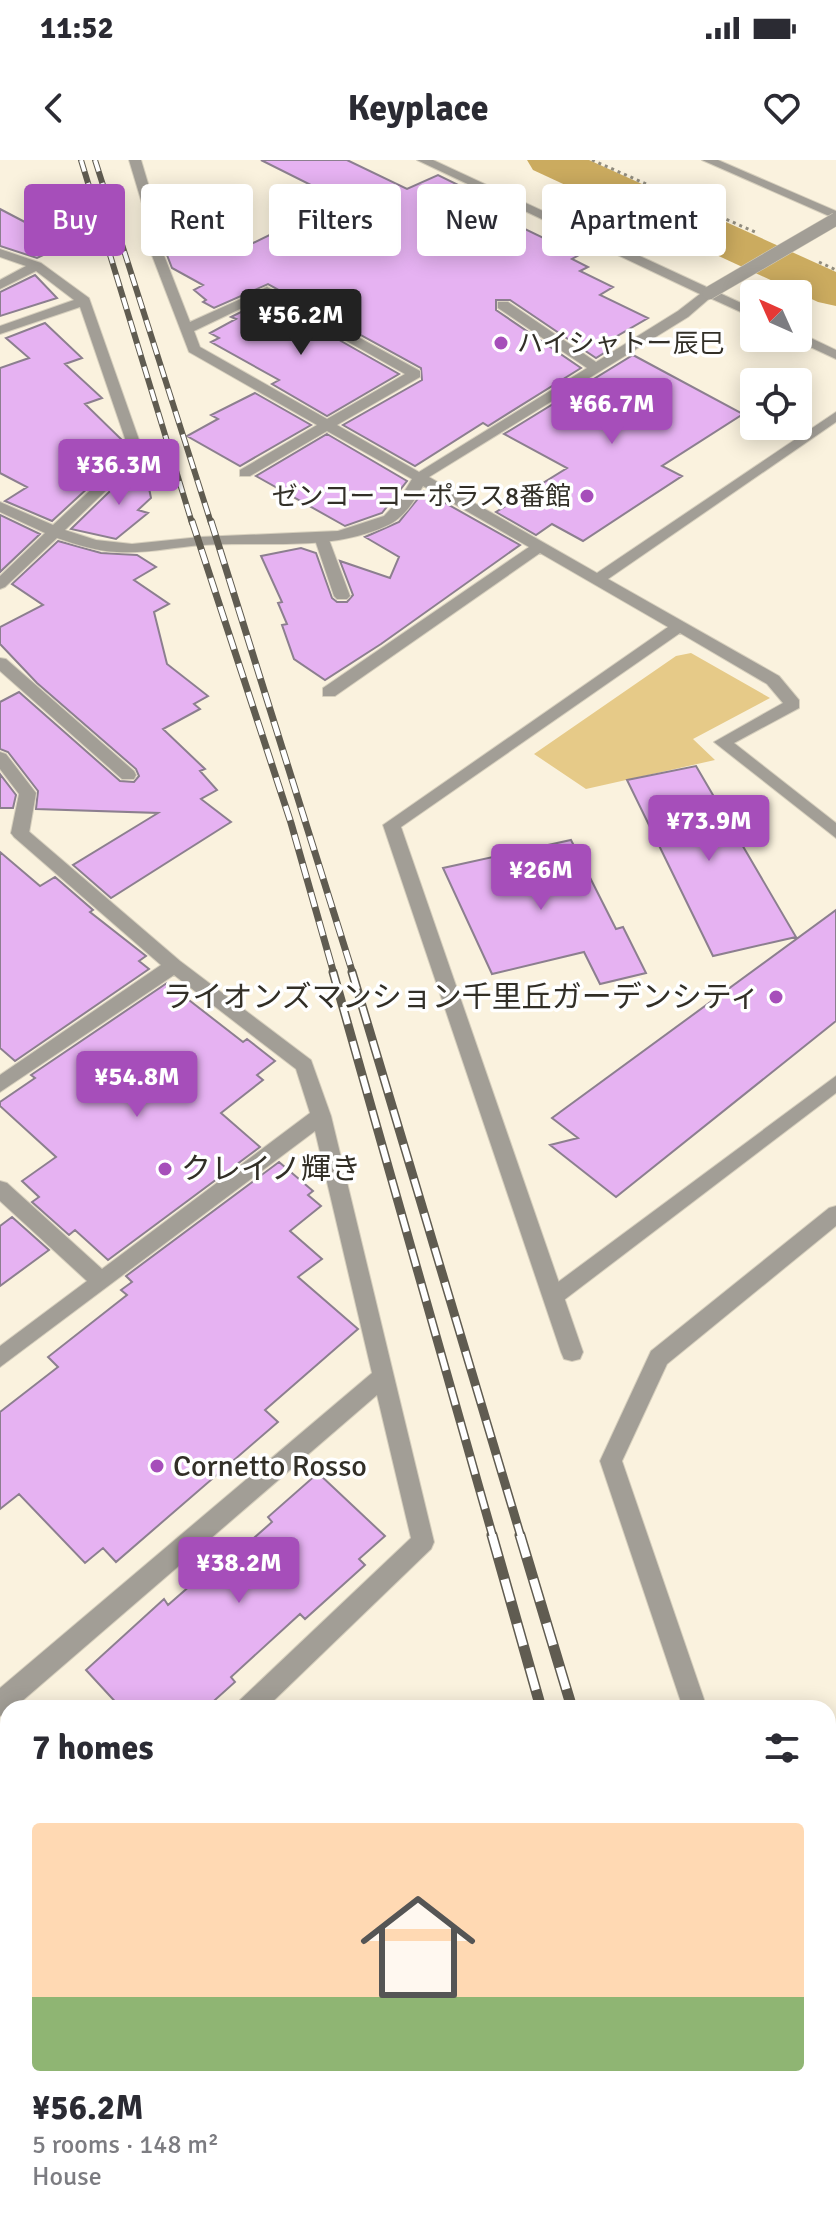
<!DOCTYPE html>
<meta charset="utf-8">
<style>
body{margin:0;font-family:Signika,"Noto Sans JP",sans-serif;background:#f2f2f3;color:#2b2b33;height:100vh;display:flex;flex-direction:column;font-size:30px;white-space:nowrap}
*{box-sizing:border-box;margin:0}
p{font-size:26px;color:#7c7c81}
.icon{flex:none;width:44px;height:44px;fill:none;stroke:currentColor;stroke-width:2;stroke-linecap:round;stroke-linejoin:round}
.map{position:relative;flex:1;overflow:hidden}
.details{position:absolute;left:0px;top:1540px;width:836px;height:538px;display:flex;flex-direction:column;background:#fff;border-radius:24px 24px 0 0;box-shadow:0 4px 20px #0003}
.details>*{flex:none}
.hud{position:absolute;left:24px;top:24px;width:788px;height:72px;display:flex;gap:16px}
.needle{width:52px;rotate:315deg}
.controls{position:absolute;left:740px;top:120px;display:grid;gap:16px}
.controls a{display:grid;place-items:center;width:72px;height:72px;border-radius:8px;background:#fff;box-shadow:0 4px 20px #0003;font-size:40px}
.price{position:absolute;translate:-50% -68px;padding:0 18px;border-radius:8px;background:#a64eba;color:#fff;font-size:26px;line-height:52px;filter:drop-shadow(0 2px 4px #0008)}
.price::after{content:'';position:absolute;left:50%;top:48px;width:24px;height:18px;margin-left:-12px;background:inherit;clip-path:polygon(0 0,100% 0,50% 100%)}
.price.active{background:#222;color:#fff}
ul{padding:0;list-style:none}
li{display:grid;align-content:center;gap:16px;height:424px;padding:0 32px}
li+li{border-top:2px solid #e1e1e2}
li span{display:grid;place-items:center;height:248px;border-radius:8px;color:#555}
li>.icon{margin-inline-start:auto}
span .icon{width:144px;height:144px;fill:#fffc;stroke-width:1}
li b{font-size:34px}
h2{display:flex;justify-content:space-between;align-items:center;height:96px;padding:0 32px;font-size:34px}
.chip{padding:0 28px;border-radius:8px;background:#fff;box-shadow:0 4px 20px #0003;font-size:28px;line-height:72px}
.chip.active{background:#a64eba;color:#fff}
.status{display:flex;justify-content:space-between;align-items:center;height:56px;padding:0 40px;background:#fff;direction:ltr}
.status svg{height:22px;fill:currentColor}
header{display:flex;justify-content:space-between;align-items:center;height:104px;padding:0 32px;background:#fff;font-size:36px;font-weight:800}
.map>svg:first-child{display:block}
.green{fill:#e6ca88}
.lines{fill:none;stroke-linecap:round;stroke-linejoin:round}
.river{fill:#cbab5f;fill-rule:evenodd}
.building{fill:#e6b2f2;stroke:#8c7f8f;stroke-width:2}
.lane-casing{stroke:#d6cfbd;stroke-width:2}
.street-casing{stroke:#d6cfbd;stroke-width:2}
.secondary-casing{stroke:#d6cfbd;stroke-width:2}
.path{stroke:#918c7e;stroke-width:3;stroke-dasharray:3 4;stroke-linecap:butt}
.lane{fill:#a29e96;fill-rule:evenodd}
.street{fill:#a29e96;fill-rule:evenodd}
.secondary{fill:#7b766a;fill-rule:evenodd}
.rail-far3-casing{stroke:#605c51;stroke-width:6}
.rail-far2-casing{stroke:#605c51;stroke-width:7}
.rail-far1-casing{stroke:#605c51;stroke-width:9}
.rail-casing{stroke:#605c51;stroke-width:11}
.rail-far3{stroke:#fff;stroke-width:4;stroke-dasharray:12;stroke-linecap:butt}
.rail-far2{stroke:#fff;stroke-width:5;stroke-dasharray:15;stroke-linecap:butt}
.rail-far1{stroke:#fff;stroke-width:6;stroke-dasharray:18;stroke-linecap:butt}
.rail{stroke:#fff;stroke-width:8;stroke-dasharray:23;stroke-linecap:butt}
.street-bridge-casing{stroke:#d6cfbd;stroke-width:14;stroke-linecap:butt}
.street-bridge{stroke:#a29e96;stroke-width:13}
.poi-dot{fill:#a64eba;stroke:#fff;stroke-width:3}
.labels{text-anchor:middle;stroke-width:7;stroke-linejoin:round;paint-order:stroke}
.far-poi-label{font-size:26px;fill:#322f27;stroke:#fff;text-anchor:start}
.poi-label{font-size:30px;fill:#322f27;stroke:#fff;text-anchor:start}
</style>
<div class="status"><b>11:52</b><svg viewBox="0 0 49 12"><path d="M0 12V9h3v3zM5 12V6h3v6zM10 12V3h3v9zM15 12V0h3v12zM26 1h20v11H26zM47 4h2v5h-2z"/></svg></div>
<header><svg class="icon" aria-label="back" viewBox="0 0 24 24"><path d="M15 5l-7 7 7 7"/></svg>Keyplace<svg class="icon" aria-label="heart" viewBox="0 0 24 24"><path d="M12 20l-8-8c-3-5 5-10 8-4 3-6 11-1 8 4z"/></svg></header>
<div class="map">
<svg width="836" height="2077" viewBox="0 0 836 2077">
<rect width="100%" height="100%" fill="#faf2de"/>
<path class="green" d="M691 493 770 538 693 579 715 600 586 629 534 594 676 496Z"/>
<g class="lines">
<path class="river" d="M527 0H589L836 112V146L818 142 533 10Z"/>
</g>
<path class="building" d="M261 0H347L407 29 438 15 493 42 481 48 579 95 572 99 588 107 580 111 613 127 600 135 648 158 607 182 615 186 596 198 510 140H496V150L581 208 488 266 483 263 415 306 343 265 422 220 421 208 268 124 214 148 203 142 206 140 194 130 203 125 172 108 165 90 222 83 251 84 323 49 315 45 333 36Z
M0 49 67 84 37 98 0 86Z
M35 115 57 138 0 156V132Z
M267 139 399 214 327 256 272 224 279 220 211 182 219 178 210 173 236 159 231 157Z
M45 163 82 198 65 204 102 238 85 244 122 280 127 292 52 361 5 341 27 327 0 313V208L29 198 6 178Z
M633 195 743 254 662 306 682 316 583 381 552 364 536 375 496 352 567 308 504 274Z
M255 233 311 265 240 306 187 276 218 259 211 255Z
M327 274 407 321 382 353 345 366 256 316Z
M143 299 151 338 138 350 148 353 116 379 71 369Z
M424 331 520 385 381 484 325 520 294 499 282 465 287 464 278 443 282 442 261 396 301 388 316 393 332 438 337 442H347L353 435 340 401 390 418 399 397 365 377 399 362Z
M0 355 40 374 0 412Z
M58 381 101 393 137 395 156 407 134 420 169 444 154 452 167 504 208 536 194 544 200 549 163 569 205 609 200 611 217 630 201 639 231 662 111 738 73 705 158 653 36 649 38 631 8 592 0 589V542L19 532 120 621 134 622 139 616 136 609 37 523 0 484V467L43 445 12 424Z
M696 606 796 777 713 796 627 620Z
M0 614 16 635 13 648H0Z
M571 680 616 769 623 767 646 813 600 824 584 792 492 814 443 708Z
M0 692 40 726 55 717 93 750 90 752 146 796 139 801 149 809 15 901 0 888Z
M836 750V861L616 1037 550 985 578 978 552 958Z
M167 823 243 882 247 879 275 901 257 915 263 920 221 953 260 987 108 1100 75 1070 69 1075 32 1042 39 1037 22 1021 56 997 0 946V942L35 918 31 915Z
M279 1002 313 1031 308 1035 321 1046 290 1071 322 1099 298 1117 358 1169 265 1250 278 1262 116 1402 103 1388 85 1403 19 1334 0 1349V1252L58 1207 48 1197 127 1135 121 1130 132 1122 126 1116Z
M12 1057 49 1090 0 1126V1066Z
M318 1313 385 1376 359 1399 365 1405 305 1459 300 1454 231 1517 235 1522 206 1548H121L86 1510 164 1439 168 1445 207 1411 211 1416 272 1362 268 1357Z"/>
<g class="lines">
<g class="lane-casing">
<path id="lane" d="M321 373 328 377 350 436 347 439H337L334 436 314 377Z
M0 592 6 594 36 633 29 673 20 679 11 673 19 634 0 609Z
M836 916V933L560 1143 553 1146 546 1143 543 1137 546 1131Z"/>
</g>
<g class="street-casing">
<path id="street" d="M129 0H141L159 60 160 85 190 162 267 127 420 211V217L337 265 419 312 587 208 498 148V142H508L596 202 678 151 700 134 417 0H433L754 149V158L710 138 688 157 429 317 597 413 836 252V262L608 419 779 516 799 540V548L734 583 836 663V678L714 582 783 543 767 524 680 473 401 667 583 1192 580 1199 572 1201 564 1199 561 1192 383 665 668 467 540 393 335 536H323V528L529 387 423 326C414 342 403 359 386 366 329 392 264 381 203 385 174 387 146 394 117 392 97 391 77 385 57 378L5 427 0 429V416L45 373 0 352V342L53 365 130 293 80 147 0 174V166L74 140 36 111 0 129V120L26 106 0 97V89L41 103 89 138 144 294 65 370 96 380 132 384 200 377 338 371 384 356 399 340 412 319 327 271 250 316H240V310L317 265 189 192 148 85 147 60ZM267 136 405 214 327 259 200 187 194 171Z
M702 0H718L836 51V59Z
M798 172 836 190V199L793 179 798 178Z
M0 498 6 499 134 611 136 615 134 619H122L0 511Z
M20 667 26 669 180 801 311 900 331 956 434 1382 431 1389 266 1548H237L240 1540 411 1378 377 1235 14 1548H8V1553L0 1556V1528L372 1213 315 971 0 1207V1186L87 1121 0 1041V1021L7 1023 102 1109 310 953 296 909 174 815 0 932V915L161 805 14 677 11 673 14 669Z
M836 1046V1066L667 1204 622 1301 707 1548H683L600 1301 651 1191 829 1048Z
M828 1928 836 1932V1979L828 1975Z
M8 1968V2000L0 2004V1972Z
M292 2070H323L320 2077H289Z"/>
</g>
<g class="secondary-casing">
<path id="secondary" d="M0 1628 8 1631V1664L0 1661Z
M325 2070H356L359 2077H328Z"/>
</g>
<path class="path" d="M592 0 755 72
M819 102 836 110"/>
<use href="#lane" class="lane"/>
<use href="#street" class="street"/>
<use href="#secondary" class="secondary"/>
<g class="rail-far3-casing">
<path id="rail-far3" d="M81 0 192 363
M95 0 211 363"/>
</g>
<g class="rail-far2-casing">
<path id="rail-far2" d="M192 361 291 663 334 814
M211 361 353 814"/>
</g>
<g class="rail-far1-casing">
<path id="rail-far1" d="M333 812 493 1377
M352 812 521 1377"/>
</g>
<g class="rail-casing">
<path id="rail" d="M492 1375 541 1548
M520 1375 572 1548
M692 2070 694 2077
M726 2070 728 2077"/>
</g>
<use href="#rail-far3" class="rail-far3"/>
<use href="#rail-far2" class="rail-far2"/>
<use href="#rail-far1" class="rail-far1"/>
<use href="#rail" class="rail"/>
<g class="street-bridge-casing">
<path id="street-bridge" d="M709 133 836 59"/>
</g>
<use href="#street-bridge" class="street-bridge"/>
</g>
<g class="poi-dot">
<circle cx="501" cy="183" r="8"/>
<circle cx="587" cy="336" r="8"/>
<circle cx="776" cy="837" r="8"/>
<circle cx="165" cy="1009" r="8"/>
<circle cx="157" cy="1306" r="8"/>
</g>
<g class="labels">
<g class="far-poi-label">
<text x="517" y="192">ハイシャトー辰巳</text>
<text x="571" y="345" text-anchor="end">ゼンコーコーポラス8番館</text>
</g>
<g class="poi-label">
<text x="760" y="847" text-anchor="end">ライオンズマンション千里丘ガーデンシティ</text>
<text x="181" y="1019">クレイノ輝き</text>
<text x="173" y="1316">Cornetto Rosso</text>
</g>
</g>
</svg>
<div class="controls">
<a><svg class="needle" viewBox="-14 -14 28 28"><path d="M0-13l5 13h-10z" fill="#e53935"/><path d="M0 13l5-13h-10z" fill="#7c7c81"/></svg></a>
<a><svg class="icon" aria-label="locate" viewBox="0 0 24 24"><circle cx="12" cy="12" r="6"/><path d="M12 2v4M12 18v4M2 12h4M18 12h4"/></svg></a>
</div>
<b class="price active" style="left:301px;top:197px">¥56.2M</b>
<b class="price" style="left:612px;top:286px">¥66.7M</b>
<b class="price" style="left:119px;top:347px">¥36.3M</b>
<b class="price" style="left:709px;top:703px">¥73.9M</b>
<b class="price" style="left:541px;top:752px">¥26M</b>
<b class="price" style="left:137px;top:959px">¥54.8M</b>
<b class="price" style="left:239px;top:1445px">¥38.2M</b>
<div class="hud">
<a class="chip active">Buy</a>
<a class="chip">Rent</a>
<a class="chip">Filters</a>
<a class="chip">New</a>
<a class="chip">Apartment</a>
</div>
<section class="details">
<h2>7 homes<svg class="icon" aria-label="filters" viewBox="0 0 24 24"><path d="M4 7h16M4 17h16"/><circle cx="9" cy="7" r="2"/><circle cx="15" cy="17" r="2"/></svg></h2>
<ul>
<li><span style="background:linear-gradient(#ffd9b3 70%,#8fb573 0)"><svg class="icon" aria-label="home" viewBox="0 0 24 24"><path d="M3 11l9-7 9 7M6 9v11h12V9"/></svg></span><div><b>¥56.2M</b><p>5 rooms · 148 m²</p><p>House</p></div></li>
</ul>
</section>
</div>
